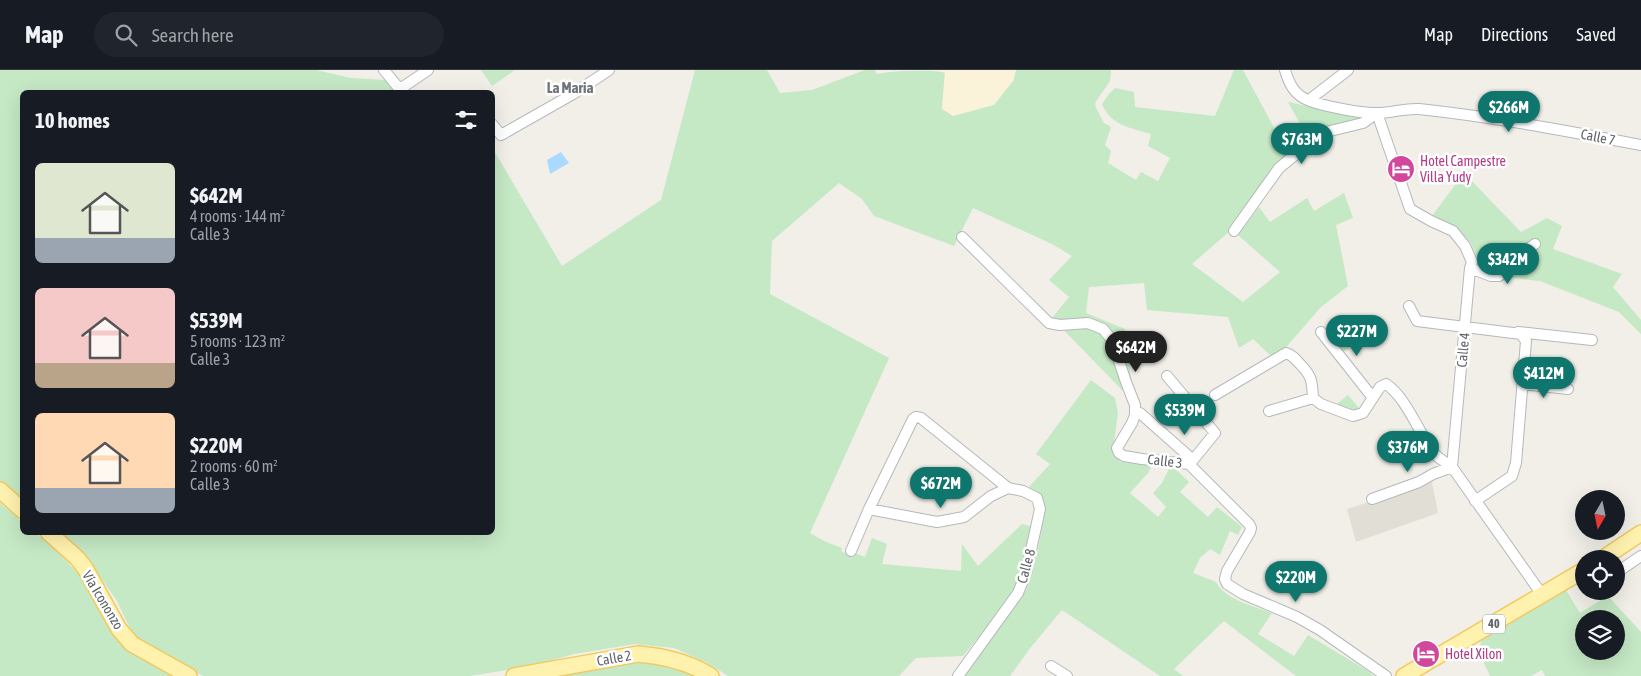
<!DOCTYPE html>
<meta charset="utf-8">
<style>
body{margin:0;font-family:"Asap Condensed",sans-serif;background:#20242c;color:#f1f3f6;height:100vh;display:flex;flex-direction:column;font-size:19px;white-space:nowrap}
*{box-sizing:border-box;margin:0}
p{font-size:16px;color:#9ea1a6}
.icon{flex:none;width:28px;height:28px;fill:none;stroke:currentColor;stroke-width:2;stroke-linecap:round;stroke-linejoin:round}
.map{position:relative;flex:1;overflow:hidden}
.panel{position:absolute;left:20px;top:20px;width:475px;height:445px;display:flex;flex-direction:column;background:#171b24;border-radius:8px;box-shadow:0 5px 20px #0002}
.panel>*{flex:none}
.needle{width:32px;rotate:189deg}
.fabs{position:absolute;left:1575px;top:420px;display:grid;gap:10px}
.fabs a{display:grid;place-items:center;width:50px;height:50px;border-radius:50%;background:#171b24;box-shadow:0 5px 20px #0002;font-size:25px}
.price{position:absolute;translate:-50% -42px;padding:0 11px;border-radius:18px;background:#0f766e;color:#fff;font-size:16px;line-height:32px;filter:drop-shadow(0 1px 2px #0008)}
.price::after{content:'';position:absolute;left:50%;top:30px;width:15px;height:11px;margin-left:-8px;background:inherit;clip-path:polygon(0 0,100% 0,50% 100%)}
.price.current{background:#222;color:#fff}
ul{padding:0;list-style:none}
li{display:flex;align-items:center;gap:15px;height:125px;padding:0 15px}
li span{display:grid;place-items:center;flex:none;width:140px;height:100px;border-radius:8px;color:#555}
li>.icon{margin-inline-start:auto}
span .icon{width:60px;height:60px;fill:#fffc;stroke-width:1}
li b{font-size:21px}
h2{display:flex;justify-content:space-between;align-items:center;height:60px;padding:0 15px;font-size:21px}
header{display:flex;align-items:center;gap:30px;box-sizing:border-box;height:70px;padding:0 25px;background:#171b24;border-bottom:1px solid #363941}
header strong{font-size:24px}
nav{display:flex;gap:28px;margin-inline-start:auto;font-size:18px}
.search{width:350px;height:45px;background:#20242c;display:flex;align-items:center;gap:12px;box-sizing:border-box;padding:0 18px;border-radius:28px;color:#9ea1a6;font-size:19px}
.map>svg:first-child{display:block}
.education{fill:#e1ded6}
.green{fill:#c5e8c5;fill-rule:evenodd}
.sand{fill:#fbf3d9}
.water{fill:#aadaff}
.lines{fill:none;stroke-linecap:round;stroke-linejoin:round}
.minor-casing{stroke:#b5b8bc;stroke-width:12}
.primary-casing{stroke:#f2c960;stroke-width:18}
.minor{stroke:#fff;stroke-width:10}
.primary{stroke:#fff2af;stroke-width:15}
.labels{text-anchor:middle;stroke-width:5;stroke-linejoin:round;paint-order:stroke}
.shield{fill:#fff;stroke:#8f9295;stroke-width:1}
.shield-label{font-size:12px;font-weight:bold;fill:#5f6368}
.street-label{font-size:14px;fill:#5f6368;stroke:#fff}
.hotel-label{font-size:14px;fill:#b23c85;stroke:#fff;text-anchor:start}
.neighbourhood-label{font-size:15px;font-weight:bold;fill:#70757a;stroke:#fff}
</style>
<header>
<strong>Map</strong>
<div class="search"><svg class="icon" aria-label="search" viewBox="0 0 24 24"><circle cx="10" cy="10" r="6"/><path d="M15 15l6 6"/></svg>Search here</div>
<nav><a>Map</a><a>Directions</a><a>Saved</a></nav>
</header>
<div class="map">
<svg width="1641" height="606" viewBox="0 0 1641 606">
<rect width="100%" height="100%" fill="#f1efe8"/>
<path class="education" d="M1432 412 1438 443 1356 472 1347 439Z"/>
<path class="green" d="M0 0H316L351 8 386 10 398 22H22V436L0 415Z
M481 0H515L492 16Z
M695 0H767L780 23 812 20 865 0H875L877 4C899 0 923 0 945 2L942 39 1013 11 1016 0H1111L1110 11 1095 33 1096 38 1104 53 1111 57 1105 75 1111 81 1108 93 1136 110 1141 102 1158 111 1170 88 1148 76 1151 64C1131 58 1110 55 1102 34L1109 24 1115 18 1134 22 1135 37 1215 46 1234 0H1243L1286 80 1307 66 1288 32 1364 49 1319 60 1277 97 1231 160 1192 194 1243 232 1280 202 1238 165 1259 137 1270 152 1307 128 1314 141 1344 123 1353 148 1336 155 1348 216 1320 238 1282 282 1273 288 1253 269 1239 278 1228 247 1147 240 1144 213 1089 217 1086 243 1125 259 1132 315 1123 321 1052 248 1069 227 1049 210 1072 186 1052 174 973 138 954 176 874 146 862 129 839 113 772 171 770 224 889 288 810 463 824 471 842 478 841 481 853 487 855 483 865 487 872 468 887 474 882 494 961 501 962 474 978 496 1022 454 1033 457 1023 505 1014 525 963 586 916 588 899 606H728L706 592 674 578 635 574 574 584 532 596 470 606H203L135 569 117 531 89 491 55 463 492 462 493 79 562 196 661 130Z
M1464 103 1521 162 1547 148 1562 156 1553 179 1622 204 1613 217 1641 250V264L1619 242 1540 211 1505 207 1477 188 1471 173 1456 157 1432 146Z
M1349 264 1356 273 1339 285 1332 277Z
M1091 310 1115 328 1118 343 1113 380 1120 392 1152 393 1149 402 1130 423 1158 447 1166 437 1153 423 1162 413 1171 395 1189 412 1180 422 1208 447 1217 437 1242 457 1238 465 1230 461 1220 485 1210 479 1200 488 1193 503 1216 512C1226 530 1253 536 1272 543L1258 564 1294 586 1308 565 1368 601 1373 606H1296L1224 551 1174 599 1183 606H1160L1062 540 1031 577 1010 606H964L1026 521C1033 503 1049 444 1041 427 1039 423 1033 420 1029 417L1050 394 1036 384Z
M1348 325 1363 343 1332 338Z
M0 433 22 452V462L35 463 47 472 80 505 94 522 107 541 177 606H0Z
M1566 520 1580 543 1604 528 1609 527 1641 562V606H1545L1542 600 1531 606H1490C1485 594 1478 584 1481 571ZM1584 549H1616V581H1584Z
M641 591 662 592 702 606H551L618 593Z"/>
<path class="sand" d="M936 0H1016L1013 11 994 35 953 46 942 39 945 3Z"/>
<path class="water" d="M561 82 569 93 550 104 547 90Z"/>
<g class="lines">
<g class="minor-casing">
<path id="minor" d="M384 0 402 22
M1285 0C1289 14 1295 26 1310 31 1324 36 1363 44 1377 43 1392 43 1405 38 1419 39 1494 47 1567 61 1641 75
M400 19 428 0
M1309 30 1348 0
M1377 43 1410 139 1431 151 1453 161 1465 176 1472 192 1470 198 1452 397 1543 526
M492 54 501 65 573 24 609 0
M1234 161 1279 98 1322 63 1363 53 1377 43
M962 167 1049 253 1060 255 1088 253 1103 259 1112 270 1126 312 1135 335V345L1132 353 1117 378 1119 383 1124 386 1142 389 1189 394 1249 454 1251 458 1250 462 1227 501 1225 509 1227 514 1243 524 1297 547 1320 560 1386 606
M1470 198 1491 206H1499L1518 186 1535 174
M1409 236 1417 251 1521 264 1526 271 1516 393 1512 406 1475 431
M1321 262 1373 328
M1518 262 1592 270
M1167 306 1215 363 1193 390
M1523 314 1568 319
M1215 325 1286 283C1292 285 1295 288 1299 293 1312 306 1312 310 1313 328
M1269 341 1313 328 1321 334 1353 346 1363 343 1380 317 1386 314C1406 327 1419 363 1433 382 1438 389 1446 392 1452 397
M1140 343 1193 390 1189 394
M1372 429 1419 412 1433 404 1452 397
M869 439 937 452 964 447 991 426 1008 418
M851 481 869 439 913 349 916 347 921 348 1008 418 1023 421 1037 428 1040 439 1026 503 1018 523 958 606
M1616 503 1641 486
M1051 596 1067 606"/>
</g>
<g class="primary-casing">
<path id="primary" d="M0 420 22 440
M48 462 77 488 85 498 119 559 132 574 189 606
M1602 489 1641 463
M514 606 638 584C663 586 689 592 711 606
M1404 606 1584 500"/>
</g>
<use href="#minor" class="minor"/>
<use href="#primary" class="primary"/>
</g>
<defs>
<g id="hotel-disc" transform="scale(1.4375)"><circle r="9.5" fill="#d1479c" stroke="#fff"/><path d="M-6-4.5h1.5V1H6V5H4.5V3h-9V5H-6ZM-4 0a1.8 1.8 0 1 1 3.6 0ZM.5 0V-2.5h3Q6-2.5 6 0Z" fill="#fff"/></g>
</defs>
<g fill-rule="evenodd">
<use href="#hotel-disc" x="1401" y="99"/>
<use href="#hotel-disc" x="1426" y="584"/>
</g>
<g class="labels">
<rect class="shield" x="1483" y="544.5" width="22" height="19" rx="4"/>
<g class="shield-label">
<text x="1494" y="558">40</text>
</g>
<g class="street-label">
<text transform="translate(1598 67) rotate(11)" y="5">Calle 7</text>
<text transform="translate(1463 280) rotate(-85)" y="5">Calle 4</text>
<text transform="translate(1165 391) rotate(7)" y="5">Calle 3</text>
<text transform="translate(1026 496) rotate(-75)" y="5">Calle 8</text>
<text transform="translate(103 530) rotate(59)" y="5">Vía Icononzo</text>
<text transform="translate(614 588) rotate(-10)" y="5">Calle 2</text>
</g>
<g class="hotel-label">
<text x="1420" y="96">Hotel Campestre<tspan x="1420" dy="16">Villa Yudy</tspan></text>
<text x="1445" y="589">Hotel Xilon</text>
</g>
<g class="neighbourhood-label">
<text x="570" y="23">La Maria</text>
</g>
</g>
</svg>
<div class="fabs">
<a><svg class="needle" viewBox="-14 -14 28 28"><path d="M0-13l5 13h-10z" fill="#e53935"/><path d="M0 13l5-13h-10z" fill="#9ea1a6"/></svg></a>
<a><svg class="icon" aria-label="locate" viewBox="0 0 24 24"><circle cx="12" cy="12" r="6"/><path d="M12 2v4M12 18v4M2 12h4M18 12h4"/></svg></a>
<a><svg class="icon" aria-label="layers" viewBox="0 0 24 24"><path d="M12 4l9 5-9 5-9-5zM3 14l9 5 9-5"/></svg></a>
</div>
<b class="price" style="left:1509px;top:63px">$266M</b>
<b class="price" style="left:1302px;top:95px">$763M</b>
<b class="price" style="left:1508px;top:215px">$342M</b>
<b class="price" style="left:1357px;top:287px">$227M</b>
<b class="price current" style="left:1136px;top:303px">$642M</b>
<b class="price" style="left:1544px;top:329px">$412M</b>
<b class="price" style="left:1185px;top:366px">$539M</b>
<b class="price" style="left:1408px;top:403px">$376M</b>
<b class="price" style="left:941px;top:439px">$672M</b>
<b class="price" style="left:1296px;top:533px">$220M</b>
<section class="panel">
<h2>10 homes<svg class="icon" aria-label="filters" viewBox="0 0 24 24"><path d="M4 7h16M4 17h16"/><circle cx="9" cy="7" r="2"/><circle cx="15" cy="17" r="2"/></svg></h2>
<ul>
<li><span style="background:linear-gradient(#dfe7d0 75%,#9aa5b1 0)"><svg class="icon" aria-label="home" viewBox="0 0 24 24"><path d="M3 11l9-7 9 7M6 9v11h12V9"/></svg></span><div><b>$642M</b><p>4 rooms · 144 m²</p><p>Calle 3</p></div></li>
<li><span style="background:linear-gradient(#f6c9c9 75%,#b9a48a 0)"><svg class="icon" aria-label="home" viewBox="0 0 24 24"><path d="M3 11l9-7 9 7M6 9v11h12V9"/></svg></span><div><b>$539M</b><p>5 rooms · 123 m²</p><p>Calle 3</p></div></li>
<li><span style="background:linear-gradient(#ffd9b3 75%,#9aa5b1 0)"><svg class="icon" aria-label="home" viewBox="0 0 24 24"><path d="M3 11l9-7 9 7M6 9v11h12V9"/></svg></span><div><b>$220M</b><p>2 rooms · 60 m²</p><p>Calle 3</p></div></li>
</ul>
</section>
</div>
